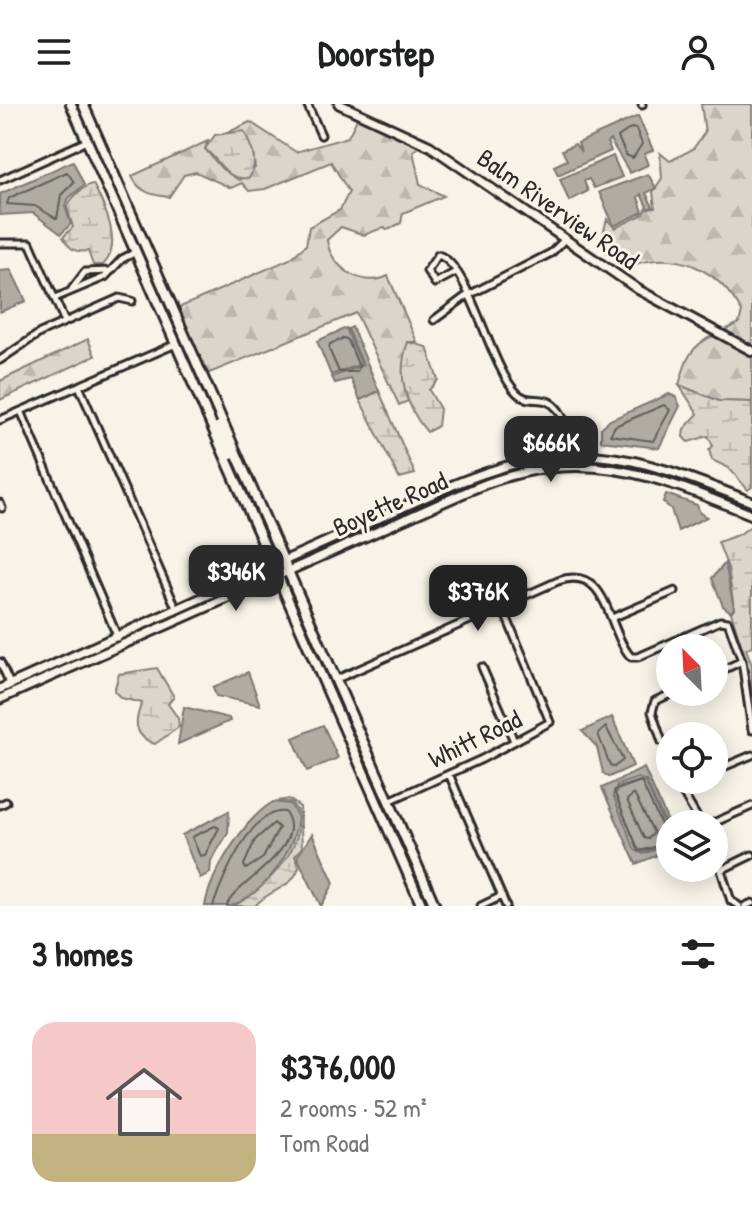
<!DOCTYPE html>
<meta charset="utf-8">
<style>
body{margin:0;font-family:"Patrick Hand",sans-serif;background:#f2f2f2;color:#202124;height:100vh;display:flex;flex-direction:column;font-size:30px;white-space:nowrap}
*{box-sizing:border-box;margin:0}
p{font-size:26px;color:#757577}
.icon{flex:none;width:44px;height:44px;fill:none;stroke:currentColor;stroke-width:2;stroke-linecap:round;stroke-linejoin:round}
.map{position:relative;height:802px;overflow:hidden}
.side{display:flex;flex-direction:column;background:#fff;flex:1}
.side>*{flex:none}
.needle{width:52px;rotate:336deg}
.fabs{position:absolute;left:656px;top:530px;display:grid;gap:16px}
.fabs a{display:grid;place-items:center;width:72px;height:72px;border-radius:50%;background:#fff;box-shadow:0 4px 20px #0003;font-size:40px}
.price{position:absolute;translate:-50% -68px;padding:0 18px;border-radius:16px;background:#2b2b2b;color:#fff;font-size:26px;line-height:52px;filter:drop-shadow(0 2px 4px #0008)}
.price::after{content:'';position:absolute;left:50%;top:48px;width:24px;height:18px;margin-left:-12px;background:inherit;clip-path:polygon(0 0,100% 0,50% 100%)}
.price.selected{background:#222;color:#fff}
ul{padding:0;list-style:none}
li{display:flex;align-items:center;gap:24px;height:200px;padding:0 32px}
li+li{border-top:2px solid #e0e0e0}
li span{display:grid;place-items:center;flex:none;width:224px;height:160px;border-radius:24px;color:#555}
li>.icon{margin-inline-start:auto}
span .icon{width:96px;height:96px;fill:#fffc;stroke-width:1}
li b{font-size:34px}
h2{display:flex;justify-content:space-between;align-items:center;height:96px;padding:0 32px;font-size:34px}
header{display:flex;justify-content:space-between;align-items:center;height:104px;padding:0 32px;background:#fff;font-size:36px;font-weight:700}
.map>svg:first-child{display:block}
.forest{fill:url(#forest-firs);stroke:#82807c;stroke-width:2}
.wetland{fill:url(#wetland-marsh);stroke:#82807c;stroke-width:2}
.water{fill:#afaca4;stroke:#7a7874;stroke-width:2}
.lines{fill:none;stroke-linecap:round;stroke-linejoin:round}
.shore{stroke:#605f5b;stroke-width:2}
.minor-casing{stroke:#2b2b2b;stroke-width:11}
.secondary-casing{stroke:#2b2b2b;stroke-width:13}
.primary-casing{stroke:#2b2b2b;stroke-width:14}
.minor{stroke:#f7f3e8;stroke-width:5}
.secondary{stroke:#f7f3e8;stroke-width:7}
.primary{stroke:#f7f3e8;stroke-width:8}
.labels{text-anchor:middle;stroke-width:6;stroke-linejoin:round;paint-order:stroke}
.street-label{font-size:26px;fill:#2b2b2b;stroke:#f7f3e8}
</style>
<header><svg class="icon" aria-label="menu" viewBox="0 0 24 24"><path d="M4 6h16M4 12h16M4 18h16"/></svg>Doorstep<svg class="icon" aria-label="person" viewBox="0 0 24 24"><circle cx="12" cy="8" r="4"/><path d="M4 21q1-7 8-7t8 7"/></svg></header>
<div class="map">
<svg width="752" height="802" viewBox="0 0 752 802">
<defs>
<pattern id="forest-firs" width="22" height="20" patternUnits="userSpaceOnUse" patternTransform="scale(2)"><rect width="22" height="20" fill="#dad6cc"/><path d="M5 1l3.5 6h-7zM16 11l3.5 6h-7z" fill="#bbb8af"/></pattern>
<pattern id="wetland-marsh" width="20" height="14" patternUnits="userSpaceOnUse" patternTransform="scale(2)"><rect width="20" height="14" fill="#dad6cc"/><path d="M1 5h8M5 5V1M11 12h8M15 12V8" fill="none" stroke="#bbb8af"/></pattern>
</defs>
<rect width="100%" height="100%" fill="#f7f3e8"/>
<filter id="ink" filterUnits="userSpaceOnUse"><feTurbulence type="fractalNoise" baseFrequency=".0125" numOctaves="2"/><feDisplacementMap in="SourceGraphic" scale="16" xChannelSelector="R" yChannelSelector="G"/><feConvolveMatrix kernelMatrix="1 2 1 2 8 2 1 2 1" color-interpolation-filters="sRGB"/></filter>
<g filter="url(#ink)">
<path class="forest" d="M701 0H752V244L719 229 739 219 742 208C718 165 679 146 633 161L607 150 602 134 607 115 615 124 644 110 646 105 655 104 653 88 662 74 660 49 670 57 693 45 705 28Z
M359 11 422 41 413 47 420 80 444 92 403 109 401 119 387 126 385 123 364 131 341 123 327 136C330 163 363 185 388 172L417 238H408L405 287 408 297 399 301 356 209 207 270 178 204 290 155 306 141 309 123 340 106 349 88 331 58 265 85 249 87 242 79 231 84 196 68 184 71 169 93C153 91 139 89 132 72L208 37 205 45 222 65 239 76 255 64 253 49 244 28 225 30 250 18 296 48 348 33Z
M714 231 752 249V298L719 297 679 281C686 256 689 243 714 231Z
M88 235 95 252 0 296V277Z"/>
<path class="wetland" d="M244 27C252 44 259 58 249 74 225 77 222 58 205 45L215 31Z
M93 80C104 101 124 141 103 161H93L88 147C74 149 70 145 63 133L73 123 67 103C71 94 84 81 93 80Z
M408 238 427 243 438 276 429 286 440 305 438 322 427 328C405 302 396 270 408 238Z
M679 281 719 297 752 298V383L748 386 729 364 712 356 709 346 713 342 708 332 688 338 683 333 684 325 698 310Z
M379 287 415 370 399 374 360 296Z
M752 421V542L746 545 752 561V611L744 550 731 508 734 504 728 464 718 438 740 430Z
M157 564 174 593 168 600 178 614 179 623 155 640C133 632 134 617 142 599L121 594 114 587 119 570Z
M289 695 300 703 302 743 295 752 299 763C292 786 268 785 255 802H234C266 781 299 753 300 712L291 698 278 697Z"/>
<path class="water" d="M638 12 653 46 644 50 648 61 630 69 610 36 607 38 611 47 558 71 554 62 567 56 562 46 575 40 581 48 578 39Z
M613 52 622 73 594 84 589 75 584 77 588 87 569 97 560 75Z
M73 57 84 81 69 94 65 102 71 120 61 130 33 109 0 111V90Z
M648 70 656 84 646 89 653 103 648 105 641 90 638 93 643 108 614 122 599 88Z
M11 166 26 197 0 208V167Z
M352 223 379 287 360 296 351 275 335 279 332 273 363 261 348 225Z
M346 224 361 260 331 271 317 237Z
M669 290 676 293 680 302 659 344 601 337V324L610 316Z
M666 390 697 401 700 409 707 413 678 427 671 405 663 398Z
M725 459 734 504 731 508 723 502 712 474Z
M248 568 260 601 216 592 213 583Z
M184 603 229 614 230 617 178 640Z
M612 613 633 662 609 673 603 669 597 643 582 627Z
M323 621 338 654 307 667 293 634Z
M644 664 670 722V730L646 677 638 674 617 681 613 691 635 746 643 750 668 741 670 733V746L636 760 602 684Z
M638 677 646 679 668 731 667 739 643 748 637 744 615 690 618 683Z
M273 698 290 700 298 713C295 746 264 791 231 802 224 802 212 802 205 802 210 770 245 714 273 698Z
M229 707 228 729 211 757 210 769 200 774 182 731Z
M312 730 334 779 321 802 297 753Z"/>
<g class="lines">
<path class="shore" d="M631 24 636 25 642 40 633 54 626 51 618 33Z
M67 68 74 78 61 91 57 115 35 102 7 100 9 94Z
M344 234 348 236 359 263 357 268H339L329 245 330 240Z
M664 301 670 306 653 337 610 331 615 322Z
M606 623 623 656 614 663 610 661 598 630Z
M634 690 654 729 648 735 644 734 627 696Z
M274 719 279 724 263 754 246 765 244 761 255 736Z
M215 722 219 724 205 751 200 752 192 733Z
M670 728 662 723 641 677 614 687 639 747 670 739
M213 802C222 776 252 702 285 708 311 744 229 783 227 802"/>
<g class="minor-casing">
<path id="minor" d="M307 0 321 31
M642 0V1
M0 76 87 37
M0 139H30L65 218
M456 168 435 179 427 167 438 151C470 160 489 262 517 289 526 298 536 294 547 297 565 304 570 334 573 351
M72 185 85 168 109 167
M55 194 105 173 122 155 136 148
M434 216 465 193 551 149 565 135
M0 256 40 229 119 194 132 197
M79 282 177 506
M21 307 118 534
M0 316 176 240
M0 399 2 404
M612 514 675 487
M0 558 11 582
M482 563 514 637
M714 570 742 557
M337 575 558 477C609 459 607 527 631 553H638L720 517 728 518 742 557 752 626
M698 632H702
M670 642 662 638 652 608 655 597 675 588
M714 667 752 651
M449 670 506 802
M696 676 688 680 684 691 701 720
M389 697 482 655 550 618 502 502
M0 701 6 698
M711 720 752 702
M481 802 502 792
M739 802 731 797 721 766 752 751
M745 802 752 799"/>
</g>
<g class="secondary-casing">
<path id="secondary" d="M339 0 430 42 639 186 752 247
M0 585 441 386C572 330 625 347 752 398
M0 595 473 385C580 340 652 370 752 411"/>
</g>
<g class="primary-casing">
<path id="primary" d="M71 0 422 802
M83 0 435 802
M219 322 231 350"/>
</g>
<use href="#minor" class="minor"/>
<use href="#secondary" class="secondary"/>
<use href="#primary" class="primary"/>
</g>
</g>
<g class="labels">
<g class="street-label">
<text transform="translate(558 105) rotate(35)" y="9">Balm Riverview Road</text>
<text transform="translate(390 400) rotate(-24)" y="9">Boyette Road</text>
<text transform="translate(475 635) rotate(-26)" y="9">Whitt Road</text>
</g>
</g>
</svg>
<div class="fabs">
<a><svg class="needle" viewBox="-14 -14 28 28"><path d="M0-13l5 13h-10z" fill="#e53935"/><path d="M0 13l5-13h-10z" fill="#757577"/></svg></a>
<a><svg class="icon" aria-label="locate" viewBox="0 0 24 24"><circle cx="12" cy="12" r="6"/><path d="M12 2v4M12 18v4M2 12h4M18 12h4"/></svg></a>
<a><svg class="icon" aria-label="layers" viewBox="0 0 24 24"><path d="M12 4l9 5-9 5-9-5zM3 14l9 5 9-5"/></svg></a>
</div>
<b class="price" style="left:551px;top:380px">$666K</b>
<b class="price" style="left:236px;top:509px">$346K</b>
<b class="price selected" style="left:478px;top:529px">$376K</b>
</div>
<section class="side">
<h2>3 homes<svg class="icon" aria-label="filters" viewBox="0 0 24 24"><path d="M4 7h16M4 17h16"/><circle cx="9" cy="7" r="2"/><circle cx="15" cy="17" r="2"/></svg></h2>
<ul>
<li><span style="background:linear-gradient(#f6c9c9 70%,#c2b280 0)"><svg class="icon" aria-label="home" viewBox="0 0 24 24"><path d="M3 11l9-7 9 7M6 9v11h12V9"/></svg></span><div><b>$376,000</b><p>2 rooms · 52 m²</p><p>Tom Road</p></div></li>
</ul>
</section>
